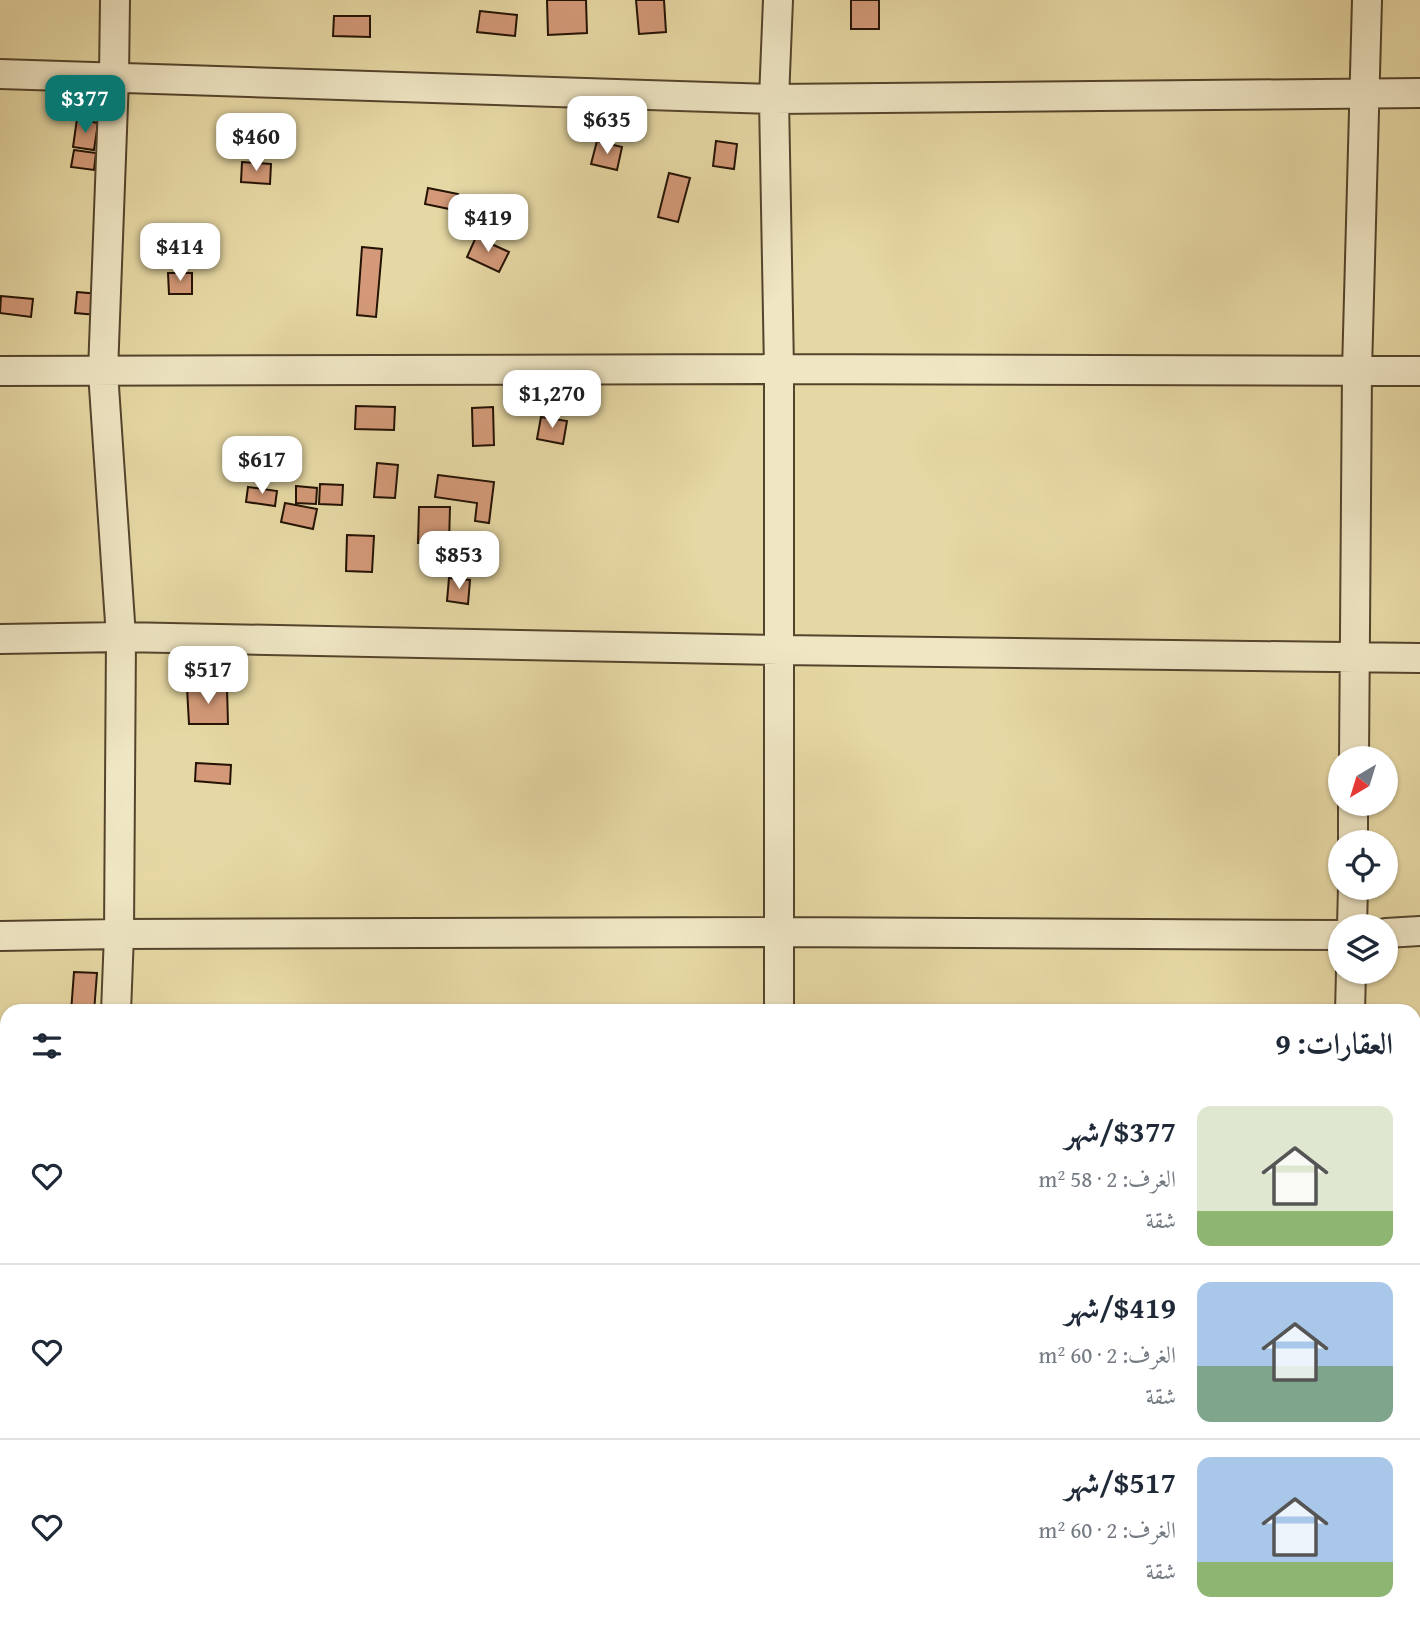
<!DOCTYPE html>
<html lang="ar">
<meta charset="utf-8">
<style>
body{margin:0;font-family:"Gentium Book Plus",Amiri,serif;background:#f6f6f7;color:#1f2937;direction:rtl;height:100vh;display:flex;flex-direction:column;font-size:26px;white-space:nowrap}
*{box-sizing:border-box;margin:0}
p{font-size:23px;color:#747a83}
.icon{flex:none;width:38px;height:38px;fill:none;stroke:currentColor;stroke-width:2;stroke-linecap:round;stroke-linejoin:round}
.map{position:relative;flex:1;overflow:hidden;direction:ltr}
.drawer{position:absolute;left:0px;top:1004px;width:1421px;height:625px;display:flex;flex-direction:column;background:#fff;border-radius:21px 21px 0 0;box-shadow:0 2px 5px #0004;direction:rtl}
.drawer>*{flex:none}
.needle{width:46px;rotate:218deg}
.buttons{position:absolute;left:1328px;top:746px;display:grid;gap:14px}
.buttons a{display:grid;place-items:center;width:70px;height:70px;border-radius:50%;background:#fff;box-shadow:0 2px 5px #0004;font-size:35px}
.price{position:absolute;translate:-50% -60px;padding:0 16px;border-radius:14px;background:#fff;color:#222;font-size:23px;line-height:46px;filter:drop-shadow(0 2px 4px #0008)}
.price::after{content:'';position:absolute;left:50%;top:42px;width:21px;height:16px;margin-left:-10px;background:inherit;clip-path:polygon(0 0,100% 0,50% 100%)}
.price.active{background:#0f766e;color:#fff}
ul{padding:0;list-style:none}
li{display:flex;align-items:center;gap:21px;height:175px;padding:0 28px}
li+li{border-top:2px solid #e0e1e3}
li span{display:grid;place-items:center;flex:none;width:196px;height:140px;border-radius:14px;color:#555}
li>.icon{margin-inline-start:auto}
span .icon{width:84px;height:84px;fill:#fffc;stroke-width:1}
li b{font-size:30px}
h2{display:flex;justify-content:space-between;align-items:center;height:84px;padding:0 28px;font-size:30px}
.map>svg:first-child{display:block}
.building{fill:#d39978;stroke:#241304;stroke-width:2}
.lines{fill:none;stroke-linecap:round;stroke-linejoin:round}
.street-casing{stroke:#54442c;stroke-width:32}
.street{stroke:#efe6c4;stroke-width:28}
</style>
<div class="map">
<svg width="1420" height="1629" viewBox="0 0 1420 1629">
<rect width="100%" height="100%" fill="#e6d8a4"/>
<filter id="stains"><feTurbulence type="fractalNoise" baseFrequency=".00286" numOctaves="4"/><feColorMatrix values="0 0 0 0 .2 0 0 0 0 .09 0 0 0 0 .02 0 0 0 .5 -.17"/></filter>
<radialGradient id="worn" r=".72"><stop offset=".6" stop-color="#630" stop-opacity="0"/><stop offset="1" stop-color="#630" stop-opacity=".3"/></radialGradient>
<path class="building" d="M547 0H586L587 33 548 35Z
M636 0H664L666 32 639 34Z
M851 0H879V29H851Z
M480 11 517 15 515 36 477 32Z
M334 16H370V37L333 36Z
M77 119 98 123 94 150 73 147Z
M597 141 622 147 617 170 591 164Z
M716 141 737 144 734 169 713 166Z
M74 150 96 153 94 170 71 167Z
M242 162 271 164 270 184 241 182Z
M669 173 690 178 678 222 658 217Z
M428 188 458 194 454 210 425 204Z
M169 227 192 230 189 250 167 247Z
M476 237 509 252 499 272 467 257Z
M362 247 382 249 376 317 357 315Z
M168 273H192V294H169Z
M77 292 99 294 97 315 75 313Z
M1 296 33 299 31 317 0 313Z
M356 406 395 407 394 430 355 429Z
M493 407 494 445 473 446 472 408Z
M541 417 567 421 563 444 537 439Z
M377 463 398 465 395 498 374 497Z
M438 475 494 482 489 523 475 521 477 503 435 497Z
M320 484 343 485 342 505 319 504Z
M296 486 317 488 316 504 296 503Z
M248 487 277 491 275 506 246 502Z
M285 503 317 509 313 529 281 522Z
M419 507H450L449 543H418Z
M347 535 374 536 372 572 346 571Z
M449 578 470 580 468 604 447 601Z
M187 688H227L228 724H189Z
M196 763 231 765 230 784 195 781Z
M74 972 97 973 94 1012H71Z
M1 1132H7V1153L0 1152Z"/>
<g class="lines">
<g class="street-casing">
<path id="street" d="M115 0 114 77 103 372 121 637 119 934 116 1012
M778 0 774 99 779 369V1012
M0 74 774 99 1420 93
M0 371 779 369 1420 371
M0 639 121 637 780 650 1420 658
M1354 758 1357 371 1367 0
M1353 842V803
M1352 926 1353 887
M1386 933 1420 931
M0 936 119 934 779 932 1340 935
M1350 1012 1351 971
M1414 1191H1420
M0 1208H7
M0 1491H7
M105 1622 106 1629
M785 1622V1629
M1355 1629 1356 1622"/>
</g>
<use href="#street" class="street"/>
</g>
<rect width="100%" height="100%" filter="url(#stains)"/>
<rect width="100%" height="100%" fill="url(#worn)"/>
</svg>
<div class="buttons">
<a><svg class="needle" viewBox="-14 -14 28 28"><path d="M0-13l5 13h-10z" fill="#e53935"/><path d="M0 13l5-13h-10z" fill="#747a83"/></svg></a>
<a><svg class="icon" aria-label="locate" viewBox="0 0 24 24"><circle cx="12" cy="12" r="6"/><path d="M12 2v4M12 18v4M2 12h4M18 12h4"/></svg></a>
<a><svg class="icon" aria-label="layers" viewBox="0 0 24 24"><path d="M12 4l9 5-9 5-9-5zM3 14l9 5 9-5"/></svg></a>
</div>
<b class="price active" style="left:85px;top:135px">$377</b>
<b class="price" style="left:607px;top:156px">$635</b>
<b class="price" style="left:256px;top:173px">$460</b>
<b class="price" style="left:488px;top:254px">$419</b>
<b class="price" style="left:180px;top:283px">$414</b>
<b class="price" style="left:552px;top:430px">$1,270</b>
<b class="price" style="left:262px;top:496px">$617</b>
<b class="price" style="left:459px;top:591px">$853</b>
<b class="price" style="left:208px;top:706px">$517</b>
<section class="drawer">
<h2>العقارات: 9<svg class="icon" aria-label="filters" viewBox="0 0 24 24"><path d="M4 7h16M4 17h16"/><circle cx="9" cy="7" r="2"/><circle cx="15" cy="17" r="2"/></svg></h2>
<ul>
<li><span style="background:linear-gradient(#dfe7d0 75%,#8fb573 0)"><svg class="icon" aria-label="home" viewBox="0 0 24 24"><path d="M3 11l9-7 9 7M6 9v11h12V9"/></svg></span><div><b>$377/شهر</b><p>الغرف: 2 · 58 m²</p><p>شقة</p></div><svg class="icon" aria-label="heart" viewBox="0 0 24 24"><path d="M12 20l-8-8c-3-5 5-10 8-4 3-6 11-1 8 4z"/></svg></li>
<li><span style="background:linear-gradient(#a9c7e8 60%,#7fa58c 0)"><svg class="icon" aria-label="home" viewBox="0 0 24 24"><path d="M3 11l9-7 9 7M6 9v11h12V9"/></svg></span><div><b>$419/شهر</b><p>الغرف: 2 · 60 m²</p><p>شقة</p></div><svg class="icon" aria-label="heart" viewBox="0 0 24 24"><path d="M12 20l-8-8c-3-5 5-10 8-4 3-6 11-1 8 4z"/></svg></li>
<li><span style="background:linear-gradient(#a9c7e8 75%,#8fb573 0)"><svg class="icon" aria-label="home" viewBox="0 0 24 24"><path d="M3 11l9-7 9 7M6 9v11h12V9"/></svg></span><div><b>$517/شهر</b><p>الغرف: 2 · 60 m²</p><p>شقة</p></div><svg class="icon" aria-label="heart" viewBox="0 0 24 24"><path d="M12 20l-8-8c-3-5 5-10 8-4 3-6 11-1 8 4z"/></svg></li>
</ul>
</section>
</div>
